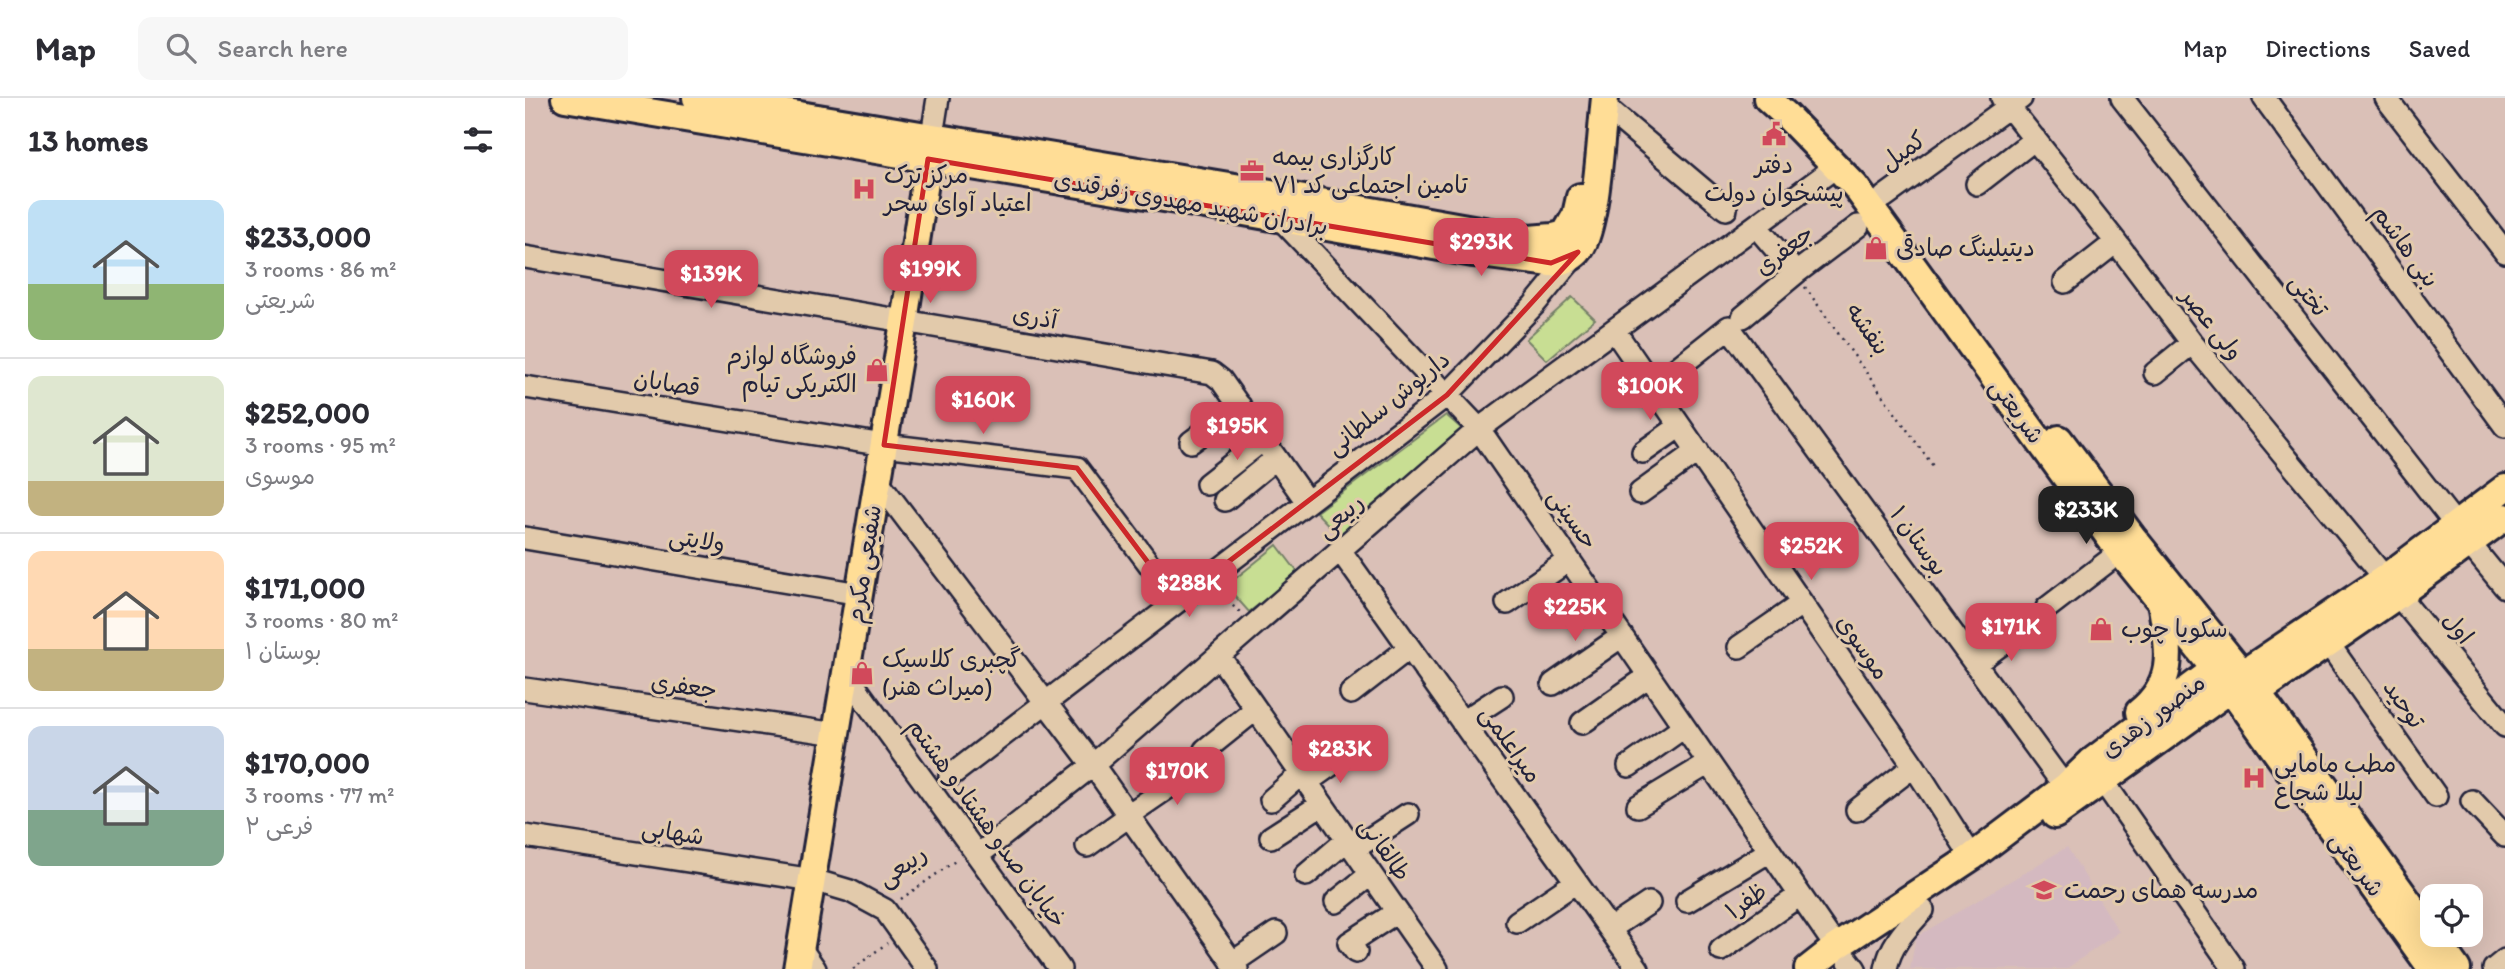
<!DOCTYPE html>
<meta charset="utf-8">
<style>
body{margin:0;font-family:Itim,"Playpen Sans Arabic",sans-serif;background:#f7f7f7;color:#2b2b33;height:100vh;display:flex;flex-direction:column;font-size:26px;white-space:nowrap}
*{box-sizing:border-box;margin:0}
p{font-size:23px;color:#7c7c81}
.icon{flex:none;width:38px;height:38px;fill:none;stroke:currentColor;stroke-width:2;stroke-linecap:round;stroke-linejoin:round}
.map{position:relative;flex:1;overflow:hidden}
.sheet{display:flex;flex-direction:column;background:#fff;width:525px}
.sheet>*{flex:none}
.tools{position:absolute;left:1895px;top:786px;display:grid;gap:14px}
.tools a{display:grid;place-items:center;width:63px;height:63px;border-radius:14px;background:#fff;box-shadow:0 7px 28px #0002;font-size:35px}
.price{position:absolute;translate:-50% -60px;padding:0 16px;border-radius:14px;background:#d1495b;color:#fff;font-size:23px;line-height:46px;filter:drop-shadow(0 2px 4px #0008)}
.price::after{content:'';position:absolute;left:50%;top:42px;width:21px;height:16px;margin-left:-10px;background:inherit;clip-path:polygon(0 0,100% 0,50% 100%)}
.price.current{background:#222;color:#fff}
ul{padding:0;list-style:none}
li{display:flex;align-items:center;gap:21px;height:175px;padding:0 28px}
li+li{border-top:2px solid #e1e1e2}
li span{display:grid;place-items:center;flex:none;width:196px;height:140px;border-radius:14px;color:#555}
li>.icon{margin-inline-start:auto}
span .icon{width:84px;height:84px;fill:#fffc;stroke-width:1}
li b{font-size:30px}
h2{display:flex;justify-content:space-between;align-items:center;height:84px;padding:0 28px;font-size:30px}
header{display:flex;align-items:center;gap:42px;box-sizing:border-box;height:98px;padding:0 35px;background:#fff;border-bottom:2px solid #e1e1e2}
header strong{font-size:33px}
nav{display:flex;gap:38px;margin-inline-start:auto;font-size:24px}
.search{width:490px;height:63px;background:#f7f7f7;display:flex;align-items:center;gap:18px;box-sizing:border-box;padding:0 24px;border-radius:14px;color:#7c7c81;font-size:26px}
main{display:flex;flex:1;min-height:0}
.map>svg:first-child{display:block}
.built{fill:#d4b9c0}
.green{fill:#c8de93;stroke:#758067;stroke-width:2}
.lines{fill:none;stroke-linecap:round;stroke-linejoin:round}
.minor-casing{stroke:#22223b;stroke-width:26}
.major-casing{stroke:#22223b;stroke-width:32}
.path{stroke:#22223b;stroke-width:2.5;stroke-dasharray:2 5;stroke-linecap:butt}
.minor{stroke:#e2caab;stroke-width:21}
.major{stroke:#ffdd96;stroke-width:26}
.marked{fill:none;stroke:#cd2829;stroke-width:5;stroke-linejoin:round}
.labels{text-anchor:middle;stroke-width:6;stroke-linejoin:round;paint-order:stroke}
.street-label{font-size:24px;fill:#22223b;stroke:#e2caab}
.poi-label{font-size:24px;fill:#22223b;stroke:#e2caab;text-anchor:start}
</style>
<header>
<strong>Map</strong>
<div class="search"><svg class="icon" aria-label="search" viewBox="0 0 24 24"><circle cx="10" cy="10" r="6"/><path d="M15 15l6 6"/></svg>Search here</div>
<nav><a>Map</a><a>Directions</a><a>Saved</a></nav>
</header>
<main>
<section class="sheet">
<h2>13 homes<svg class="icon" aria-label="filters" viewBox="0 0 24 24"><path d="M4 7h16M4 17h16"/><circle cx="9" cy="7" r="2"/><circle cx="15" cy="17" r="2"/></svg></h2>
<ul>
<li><span style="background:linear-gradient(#bfe0f5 60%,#8fb573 0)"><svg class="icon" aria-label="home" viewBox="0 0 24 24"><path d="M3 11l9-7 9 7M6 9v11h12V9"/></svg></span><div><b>$233,000</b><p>3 rooms · 86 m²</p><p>شریعتی</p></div></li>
<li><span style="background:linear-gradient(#dfe7d0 75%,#c2b280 0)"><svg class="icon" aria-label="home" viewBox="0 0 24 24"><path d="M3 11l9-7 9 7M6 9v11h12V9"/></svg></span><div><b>$252,000</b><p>3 rooms · 95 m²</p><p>موسوی</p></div></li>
<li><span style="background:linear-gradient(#ffd9b3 70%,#c2b280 0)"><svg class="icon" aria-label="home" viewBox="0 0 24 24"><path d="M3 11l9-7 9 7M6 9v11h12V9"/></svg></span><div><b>$171,000</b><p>3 rooms · 80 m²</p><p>بوستان ۱</p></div></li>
<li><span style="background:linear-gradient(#c9d6e8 60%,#7fa58c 0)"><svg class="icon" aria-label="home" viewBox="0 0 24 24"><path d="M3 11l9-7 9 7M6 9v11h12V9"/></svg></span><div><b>$170,000</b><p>3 rooms · 77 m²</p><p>فرعی ۲</p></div></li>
</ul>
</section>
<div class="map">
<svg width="1980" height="871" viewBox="0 0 1980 871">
<rect width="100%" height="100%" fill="#dac0b7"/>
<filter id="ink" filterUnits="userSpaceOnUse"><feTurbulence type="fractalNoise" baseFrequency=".0143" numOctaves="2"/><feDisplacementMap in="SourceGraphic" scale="14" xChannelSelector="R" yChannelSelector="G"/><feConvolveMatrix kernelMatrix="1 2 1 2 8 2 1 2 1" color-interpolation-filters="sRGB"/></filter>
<g filter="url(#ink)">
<path class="built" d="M1542 749 1594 834 1541 871H1385L1391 839Z"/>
<path class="green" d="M1047 199 1070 221 1022 262 1001 241Z
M921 317 938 332 814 438 791 414Z
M752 447 774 476 724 514 701 488Z"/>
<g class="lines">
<g class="minor-casing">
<path id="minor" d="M1477 0 1591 144 1667 245 1860 480
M1597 0 1930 426
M1739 0 1980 328
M1861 0 1980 154
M1079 8 1201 111
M407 38 413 0
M1452 86 1510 41
M1359 99 1496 0
M755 120 954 331 1311 849
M1231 128 1271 175
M0 159 687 275 696 282 782 404
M1540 184 1591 144
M1218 219 1271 175 1333 128
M1089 232 1389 668 1447 759
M1630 275 1667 245
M0 289 359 347 552 370 652 503
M1127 290 1204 229 1540 689
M666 344 715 308
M1118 354 1155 328
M353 383 568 667 712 871
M682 386 738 342
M1115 395 1173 353
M700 402 751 360
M0 440 335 496
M1944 445 1980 489
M815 452 1113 871
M1873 497 1980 628
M982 505 1044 462
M1522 510 1595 454
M1803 545 1911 698
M1214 549 1276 506
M694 558 912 871
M1451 565 1496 532
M321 576 535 871
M1028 586 1097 538
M0 591 312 636
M826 595 884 550
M937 624 977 598
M1057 625 1124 578
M680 652 731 611
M1104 668 1159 629
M425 678 922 297 1009 207 1051 156
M1578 683 1709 871
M782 684 823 655
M746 702 776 676
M1947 703 1980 738
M1113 708 1184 665
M1332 712 1389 668
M603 717 676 667
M0 738 288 782 325 793 360 812 402 871
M746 739 797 706
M562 748 604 718
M829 751 883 716
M453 757 568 667 954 331 1312 68
M781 777 822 742
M1162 803 1245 753
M811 804 846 776
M992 824 1051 784
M1085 831 1124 805
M276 851 290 871
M1196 852 1275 797
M831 854 824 845 872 814
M1323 862 1330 871
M707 865 751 835
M1361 871C1365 847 1382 830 1398 812
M1969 871 1980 862"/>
</g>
<g class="major-casing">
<path id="major" d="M40 0 669 105 948 155 1026 165C1037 164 1048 161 1055 151 1072 128 1076 33 1080 0
M171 0 740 94 1004 141 1028 139 1040 136 1051 117 1055 99
M1242 0 1262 18 1330 88 1595 454 1706 591 1907 871
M1534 341 1609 441 1732 594 1932 871
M1614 614C1652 583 1644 552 1637 509
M1530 717 1706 591 1720 596 1732 594 1873 497 1980 419
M272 871 379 224 406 44
M1283 871 1311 849 1447 759 1540 689 1566 664 1689 572 1708 571 1717 576 1860 480 1980 390"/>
</g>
<path class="path" d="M1280 189 1408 368
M692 494 716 515
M376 801 433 761
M328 871 362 845"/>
<use href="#minor" class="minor"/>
<use href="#major" class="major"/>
</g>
</g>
<path class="marked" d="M403 61 1026 165 1053 154 922 297 652 503 552 370 359 347Z"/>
<defs>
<g id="civic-bare" transform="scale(1.89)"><path d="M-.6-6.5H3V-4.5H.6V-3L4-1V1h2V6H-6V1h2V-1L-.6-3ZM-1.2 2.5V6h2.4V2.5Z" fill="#d1495b" stroke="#e2caab" stroke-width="2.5" paint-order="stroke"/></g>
<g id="office-bare" transform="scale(1.89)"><path d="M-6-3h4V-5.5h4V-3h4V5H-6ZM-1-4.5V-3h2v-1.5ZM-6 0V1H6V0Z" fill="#d1495b" stroke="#e2caab" stroke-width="2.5" paint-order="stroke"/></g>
<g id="hospital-bare" transform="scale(1.89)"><path d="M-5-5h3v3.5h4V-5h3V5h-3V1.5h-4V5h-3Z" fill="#d1495b" stroke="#e2caab" stroke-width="2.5" paint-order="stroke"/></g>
<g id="shop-bare" transform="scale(1.89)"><path d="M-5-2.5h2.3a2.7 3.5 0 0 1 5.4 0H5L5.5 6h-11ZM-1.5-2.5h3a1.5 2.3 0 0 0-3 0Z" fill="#d1495b" stroke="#e2caab" stroke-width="2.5" paint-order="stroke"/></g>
<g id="school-bare" transform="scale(1.89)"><path d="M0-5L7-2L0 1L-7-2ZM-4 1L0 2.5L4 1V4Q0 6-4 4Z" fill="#d1495b" stroke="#e2caab" stroke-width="2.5" paint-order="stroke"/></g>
</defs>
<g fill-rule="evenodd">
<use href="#civic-bare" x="1249" y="36"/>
<use href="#office-bare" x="727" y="73"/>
<use href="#hospital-bare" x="339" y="91"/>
<use href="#shop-bare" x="1351" y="150"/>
<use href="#shop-bare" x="352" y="272"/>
<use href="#shop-bare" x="1576" y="531"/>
<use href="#shop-bare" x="337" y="575"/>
<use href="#hospital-bare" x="1729" y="680"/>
<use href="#school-bare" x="1519" y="792"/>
</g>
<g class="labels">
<g class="street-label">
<text transform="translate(1378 53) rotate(-36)" y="8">کمیل</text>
<text transform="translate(666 105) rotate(10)" y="8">برادران شهید مهدوی زفرقندی</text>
<text transform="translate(1881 148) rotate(54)" y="8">بنی هاشم</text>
<text transform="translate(1259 152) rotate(-38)" y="8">جعفری</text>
<text transform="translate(1784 197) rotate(52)" y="8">تختی</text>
<text transform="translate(510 219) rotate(10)" y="8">آذری</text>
<text transform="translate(1687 226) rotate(52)" y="8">ولی عصر</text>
<text transform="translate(1343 231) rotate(55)" y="8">بنفشه</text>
<text transform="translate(142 285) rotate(9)" y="8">قصابان</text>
<text transform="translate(863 305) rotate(-39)" y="8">داریوش سلطانی</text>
<text transform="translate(1492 313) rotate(54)" y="8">شریعتی</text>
<text transform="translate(815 418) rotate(-41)" y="8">ربیعی</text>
<text transform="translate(1048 421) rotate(55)" y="8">حسینی</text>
<text transform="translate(172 442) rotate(9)" y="8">ولایتی</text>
<text transform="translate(1394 443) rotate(54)" y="8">بوستان ۱</text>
<text transform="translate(339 466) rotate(-81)" y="8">شفیعی مکرم</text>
<text transform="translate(1933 530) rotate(51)" y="8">اول</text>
<text transform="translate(1338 549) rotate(55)" y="8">موسوی</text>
<text transform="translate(159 588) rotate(8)" y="8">جعفری</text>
<text transform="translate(1879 606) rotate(55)" y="8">توحید</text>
<text transform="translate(1628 618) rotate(-37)" y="8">منصور زهدی</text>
<text transform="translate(986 646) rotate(55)" y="8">میراعلمی</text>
<text transform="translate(462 725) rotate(54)" y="8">خیابان صدو هشتادو هشتم</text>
<text transform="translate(148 734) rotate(9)" y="8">شهابی</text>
<text transform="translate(860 751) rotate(55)" y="8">طالقانی</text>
<text transform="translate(1832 766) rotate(54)" y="8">شریعتی</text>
<text transform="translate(377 768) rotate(-35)" y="8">ربیعی</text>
<text transform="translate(1221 803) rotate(-35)" y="8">ظفر۱</text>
</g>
<g class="poi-label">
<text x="747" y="67">کارگزاری بیمه<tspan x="747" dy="28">تامین اجتماعی کد ۷۱</tspan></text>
<text x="1249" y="75" text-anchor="middle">دفتر<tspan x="1249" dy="28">پیشخوان دولت</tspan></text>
<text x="359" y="85">مرکز ترک<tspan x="359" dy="28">اعتیاد آوای سحر</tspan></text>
<text x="1371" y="158">دیتیلینگ صادقی</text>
<text x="332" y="266" text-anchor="end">فروشگاه لوازم<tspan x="332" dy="28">الکتریکی تیام</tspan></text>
<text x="1596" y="539">سکویا چوب</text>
<text x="357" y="569">گچبری کلاسیک<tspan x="357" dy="28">(میراث هنر)</tspan></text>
<text x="1749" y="674">مطب مامایی<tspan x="1749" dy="28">لیلا شجاع</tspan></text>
<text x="1539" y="800">مدرسه همای رحمت</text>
</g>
</g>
</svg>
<div class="tools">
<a><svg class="icon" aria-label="locate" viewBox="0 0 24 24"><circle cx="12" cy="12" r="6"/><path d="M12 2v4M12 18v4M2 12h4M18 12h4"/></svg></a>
</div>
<b class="price" style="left:956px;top:180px">$293K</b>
<b class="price" style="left:405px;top:207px">$199K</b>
<b class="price" style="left:186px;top:212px">$139K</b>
<b class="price" style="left:1125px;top:324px">$100K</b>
<b class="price" style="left:458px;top:338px">$160K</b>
<b class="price" style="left:712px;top:364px">$195K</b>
<b class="price current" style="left:1561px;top:448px">$233K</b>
<b class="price" style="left:1286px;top:484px">$252K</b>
<b class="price" style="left:664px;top:521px">$288K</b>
<b class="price" style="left:1050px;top:545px">$225K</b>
<b class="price" style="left:1486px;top:565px">$171K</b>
<b class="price" style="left:815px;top:687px">$283K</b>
<b class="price" style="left:652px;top:709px">$170K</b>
</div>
</main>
